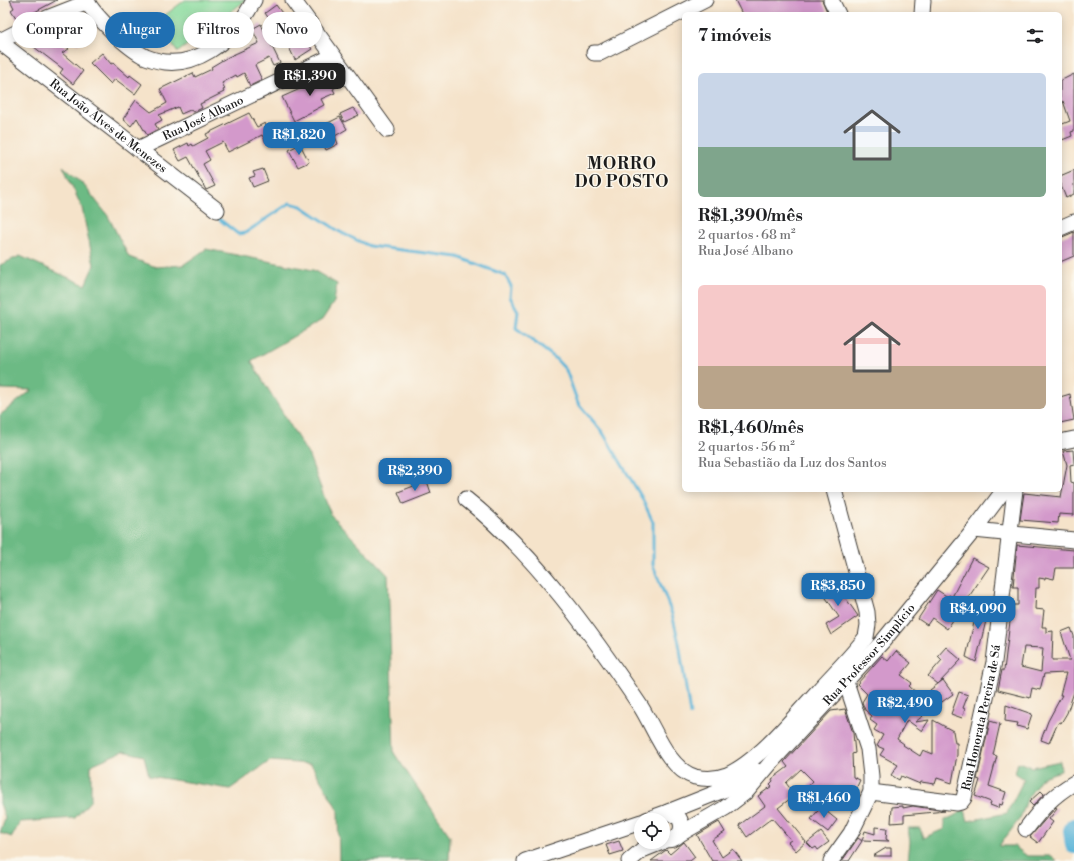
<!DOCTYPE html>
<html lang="pt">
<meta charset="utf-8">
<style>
body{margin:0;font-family:"Libre Bodoni",serif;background:#f2f2f2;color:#202124;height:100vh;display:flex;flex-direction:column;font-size:15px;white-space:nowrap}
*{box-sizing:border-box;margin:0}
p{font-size:13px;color:#757577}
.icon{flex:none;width:22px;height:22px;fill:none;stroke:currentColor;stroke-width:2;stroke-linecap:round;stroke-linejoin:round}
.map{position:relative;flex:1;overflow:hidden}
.sheet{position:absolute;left:682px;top:12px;width:380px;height:480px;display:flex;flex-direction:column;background:#fff;border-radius:6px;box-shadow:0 2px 10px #0003}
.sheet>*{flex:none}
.top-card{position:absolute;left:12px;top:12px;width:380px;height:36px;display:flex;gap:8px}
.tools{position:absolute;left:634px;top:813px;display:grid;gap:8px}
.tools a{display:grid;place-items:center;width:36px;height:36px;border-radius:50%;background:#fff;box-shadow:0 2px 10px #0003;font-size:20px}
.price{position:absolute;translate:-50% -34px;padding:0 9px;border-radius:8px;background:#1f6fb2;color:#fff;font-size:13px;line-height:26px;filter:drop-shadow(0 1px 2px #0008)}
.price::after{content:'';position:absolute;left:50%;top:24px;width:12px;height:9px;margin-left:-6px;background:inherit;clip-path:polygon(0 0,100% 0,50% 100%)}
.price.active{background:#222;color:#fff}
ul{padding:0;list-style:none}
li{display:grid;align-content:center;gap:8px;height:212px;padding:0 16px}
li span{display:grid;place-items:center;height:124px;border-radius:6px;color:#555}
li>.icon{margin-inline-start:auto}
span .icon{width:72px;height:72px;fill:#fffc;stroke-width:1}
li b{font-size:17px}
h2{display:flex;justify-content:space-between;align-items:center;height:48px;padding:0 16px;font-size:17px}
.tag{padding:0 14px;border-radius:18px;background:#fff;box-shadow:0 2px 10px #0003;font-size:14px;line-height:36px}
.tag.active{background:#1f6fb2;color:#fff}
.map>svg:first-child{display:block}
.green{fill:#86da9c;stroke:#517b5c}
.forest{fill:#6cba84;stroke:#446b50}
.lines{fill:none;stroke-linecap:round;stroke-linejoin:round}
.stream{stroke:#5ab4d8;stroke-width:3}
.river{stroke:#5ab4d8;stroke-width:18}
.building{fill:#d399cb;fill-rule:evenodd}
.minor-casing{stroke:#3d3a36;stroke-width:17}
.minor{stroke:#fff;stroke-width:15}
.labels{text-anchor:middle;stroke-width:3;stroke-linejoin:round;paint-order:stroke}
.street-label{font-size:12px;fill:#1c1c1c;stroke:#fbf7ec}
.district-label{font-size:16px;font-weight:bold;letter-spacing:1px;fill:#1c1c1c;stroke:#fbf7ec}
</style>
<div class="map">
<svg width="1074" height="861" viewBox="0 0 1074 861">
<rect width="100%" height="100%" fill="#fbf7ec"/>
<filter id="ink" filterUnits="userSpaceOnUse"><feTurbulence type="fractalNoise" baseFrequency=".025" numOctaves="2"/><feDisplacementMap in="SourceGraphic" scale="8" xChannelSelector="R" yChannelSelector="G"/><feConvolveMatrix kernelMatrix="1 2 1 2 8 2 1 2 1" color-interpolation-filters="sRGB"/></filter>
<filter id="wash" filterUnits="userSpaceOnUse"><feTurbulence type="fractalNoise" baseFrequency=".012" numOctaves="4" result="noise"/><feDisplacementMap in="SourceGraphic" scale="16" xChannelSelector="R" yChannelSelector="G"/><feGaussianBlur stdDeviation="0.9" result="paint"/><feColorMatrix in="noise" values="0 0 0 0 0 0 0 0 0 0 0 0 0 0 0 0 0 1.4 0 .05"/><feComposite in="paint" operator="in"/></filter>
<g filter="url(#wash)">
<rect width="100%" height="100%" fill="#f5e3ca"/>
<path class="green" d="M185 0H246L178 52 156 22Z"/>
<path class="forest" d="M63 166 83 184 108 216 129 257 156 267 183 265 206 249 313 270 337 284 334 302 322 320 251 361 309 456 331 515 388 575 394 753 450 836 449 860 339 861 338 810 311 764 270 761 230 789 149 776 144 756 123 751 91 765V800L75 818 20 822 12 837 0 833 5 818 0 803V415L32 390 0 389V265L20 256 85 285 94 265 82 208Z
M1060 761 1061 771 1042 777 1027 799 1021 817 999 846H1014L1027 856H1052L1057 861H908L910 842 908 828H920L923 838 944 829V821L965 810 968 821 1007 813 1024 779 1015 773 1018 762 1032 767Z"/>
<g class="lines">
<path class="stream" d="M214 215 238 234 245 233 290 203 301 206 340 232 369 246 458 257 505 275 511 286 510 297 518 311 516 328 555 358 566 370 578 403 603 433 642 498 653 522V565L672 614 679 643 690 714"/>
<path class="river" d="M1074 827 1072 831 1074 845"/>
</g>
<g id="blocks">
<path class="building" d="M10 0H57L18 21 11 10 14 8Z
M735 0H822L828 14H742Z
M276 5 290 24 295 25 301 38 303 37 312 49 295 60 276 20 272 23 265 13Z
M82 19 92 35 77 44 67 28Z
M261 24 280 63 273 66 269 58 255 65 262 80 250 86 244 73 237 77 236 75 222 83 225 89 223 90 224 92 200 104 202 108 194 112 190 110 181 114 178 107 159 115 162 120 155 124 158 129 147 135 137 118 131 126 123 119 136 100 151 112 167 103 160 89 193 73 195 77 212 69 211 67 226 58 259 43 252 29Z
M47 28 69 49 62 53 83 71 73 84 60 73 63 69 34 47 43 37 39 33Z
M102 53 111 64 113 63 129 77 130 75 142 84 135 94 115 79 111 84 90 63Z
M334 74 341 84 333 89 335 93 321 99 324 105 294 121 282 97Z
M1074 74V131L1071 132 1072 136 1062 140 1060 125 1070 121 1063 101 1060 103V81Z
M353 108 359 115 344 122 340 114Z
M249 113 257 127 265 123 273 139 266 142 262 135 228 152 223 142 205 151 210 160 203 164 215 186 206 190 188 157 180 161 174 150 188 143 189 146 192 144 193 146 208 138 206 134Z
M340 117 347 129 335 136 338 144 326 150 316 129Z
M300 144 309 162 298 167 289 150Z
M263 169 268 181 253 187 249 178 255 176 253 172Z
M1074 170V194L1066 198 1060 183V176Z
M1074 232V256L1060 262V238Z
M1070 394 1074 420 1060 423V397Z
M1073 450 1074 464 1070 465 1071 482 1074 483V515L1059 514 1058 523 1020 520 1024 493 1061 497 1067 465 1063 451Z
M427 481 431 493 403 504 398 492Z
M1017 545 1074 550V568H1056L1054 579 1045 577V579L1039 578V588H1036L1035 609 1044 610 1042 627H1046V632L1053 631 1052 660H1070L1061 632 1071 628 1074 636V692L1067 713 1061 723 1059 722 1057 725 1049 743 1041 740 1048 721 1062 695H1060L1066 673 1044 674 1040 690 1032 688 1030 698 998 690 1002 670H1004L1012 605H1018V587H1013ZM1024 647 1043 648 1041 672 1021 667Z
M972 558 989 567 947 629 932 618 927 625 918 619 937 590 948 597 949 595 952 597Z
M833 580 858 616 831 635 826 625 839 617 820 589Z
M975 601 990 604 976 662 966 657 976 614 973 613Z
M946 647 961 660 938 684 928 676 942 660 938 656Z
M896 651 911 663 901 675 912 683 909 686 921 697 910 708 923 716 915 722 929 720 922 731 907 720 897 739 904 744 903 745 920 756 923 750 933 754V720L953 731 955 743H957V755L952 783 937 778 935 784 921 782 920 784 901 776 899 780 891 775 898 765 880 755 884 749 877 746 883 735 874 730 877 725 870 720 872 716 865 710 862 702 867 694 857 684 882 656 888 661Z
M943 680 953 694 939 704 930 690Z
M959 692 968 695 963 708 965 709 962 718 951 714Z
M1006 705 1032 714 1027 729 1017 726 1018 723 1005 721Z
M845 709 853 733 855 753 852 754 853 777 860 780 855 791 857 792 848 803 839 796 827 812 804 791 813 781 801 769 786 783 795 795 778 808 806 842 796 851 788 842 791 840 772 818 747 837 739 825 765 806 758 796 772 786 770 784 773 781 772 779 788 767 784 762 831 711Z
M990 721 1000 724 993 755 997 756 989 786 1006 792 1002 805 999 804 998 808 990 805 991 802 975 796 980 780 977 779Z
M1041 791 1044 794 1033 806 1029 802Z
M903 806V808L913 806 945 811 904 815V822L891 823 892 807Z
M821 807 837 820 828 832 811 819Z
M1056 807 1057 809 1049 819 1053 822 1038 843 1030 837Z
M719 822 725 832 712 840 722 857 733 849 742 861H712L697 835Z
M875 827 887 828 886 839 889 841 862 840 865 831 875 834Z
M821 832 829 842 818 850 816 847 813 849 807 843Z
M858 838 862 841 849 861H842Z
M619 841 623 851 610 855 606 845Z
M684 842 695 857 690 861H651L666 850 670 854Z
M886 848H891V856H873Z"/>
</g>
</g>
<g filter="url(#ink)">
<use href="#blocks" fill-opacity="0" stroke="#3d3a36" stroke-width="1"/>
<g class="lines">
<g class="minor-casing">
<g id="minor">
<path d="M86 0C93 13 106 25 116 35 125 43 135 52 146 57 192 76 234 40 254 0"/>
<path d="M293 0 387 130"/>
<path d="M831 0 838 14"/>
<path d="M922 14 923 0"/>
<path d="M0 41 37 22 88 2"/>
<path id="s1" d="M0 42 217 210"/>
<path d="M594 53H600L705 0"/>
<path id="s2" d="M138 149 333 56"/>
<path d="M1060 228 1074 222"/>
<path d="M1060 442 1074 439"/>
<path d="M466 499C535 554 592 634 641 707 655 729 668 769 695 777 705 779 717 779 727 775 759 761 794 717 818 691 834 673 852 656 866 637L868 625 867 612 834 490"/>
<path d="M974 530 1074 540"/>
<path id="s3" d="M871 792 957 803 961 802 964 798 994 662 1015 490"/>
<path d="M668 812 731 787 757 771"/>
<path d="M646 820 668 812 679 818C686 830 677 843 663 839"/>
<path d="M1026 829C1041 809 1052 796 1074 783"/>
<path id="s4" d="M680 834 725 808 747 791 774 759 883 641 974 530 1004 490"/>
<path d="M525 861 641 822"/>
<path d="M629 861 642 850 662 842"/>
<path d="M831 861 851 833 871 792V776L868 749 846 682"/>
</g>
</g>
<use href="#minor" class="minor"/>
</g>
</g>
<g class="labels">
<g class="street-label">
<text dy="4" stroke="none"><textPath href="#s2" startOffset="72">Rua José Albano</textPath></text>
<text dy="4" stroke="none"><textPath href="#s1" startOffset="137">Rua João Alves de Menezes</textPath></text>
<text dy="4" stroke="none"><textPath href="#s4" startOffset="263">Rua Professor Simplício</textPath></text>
<text dy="4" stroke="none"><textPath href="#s3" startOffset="178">Rua Honorata Pereira de Sá</textPath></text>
</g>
<g class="district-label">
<text x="622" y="169">MORRO<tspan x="622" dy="18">DO POSTO</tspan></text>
</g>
</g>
</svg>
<div class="tools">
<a><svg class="icon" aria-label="locate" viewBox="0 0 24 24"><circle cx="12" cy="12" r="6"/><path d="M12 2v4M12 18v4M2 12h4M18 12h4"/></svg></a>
</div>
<b class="price active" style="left:310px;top:97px">R$1,390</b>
<b class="price" style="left:299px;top:156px">R$1,820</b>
<b class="price" style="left:415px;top:492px">R$2,390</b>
<b class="price" style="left:838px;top:607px">R$3,850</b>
<b class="price" style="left:978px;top:630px">R$4,090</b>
<b class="price" style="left:905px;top:724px">R$2,490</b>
<b class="price" style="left:824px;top:819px">R$1,460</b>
<div class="top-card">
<a class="tag">Comprar</a>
<a class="tag active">Alugar</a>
<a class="tag">Filtros</a>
<a class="tag">Novo</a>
</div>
<section class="sheet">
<h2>7 imóveis<svg class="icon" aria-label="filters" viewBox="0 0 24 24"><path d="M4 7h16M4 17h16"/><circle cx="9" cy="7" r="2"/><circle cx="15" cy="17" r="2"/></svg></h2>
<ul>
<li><span style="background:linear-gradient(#c9d6e8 60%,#7fa58c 0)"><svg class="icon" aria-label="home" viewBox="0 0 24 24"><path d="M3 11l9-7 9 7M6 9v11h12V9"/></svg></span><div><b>R$1,390/mês</b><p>2 quartos · 68 m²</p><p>Rua José Albano</p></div></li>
<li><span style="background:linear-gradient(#f6c9c9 65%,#b9a48a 0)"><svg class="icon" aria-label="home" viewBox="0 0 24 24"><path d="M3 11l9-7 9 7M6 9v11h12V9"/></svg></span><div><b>R$1,460/mês</b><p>2 quartos · 56 m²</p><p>Rua Sebastião da Luz dos Santos</p></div></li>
</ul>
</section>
</div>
